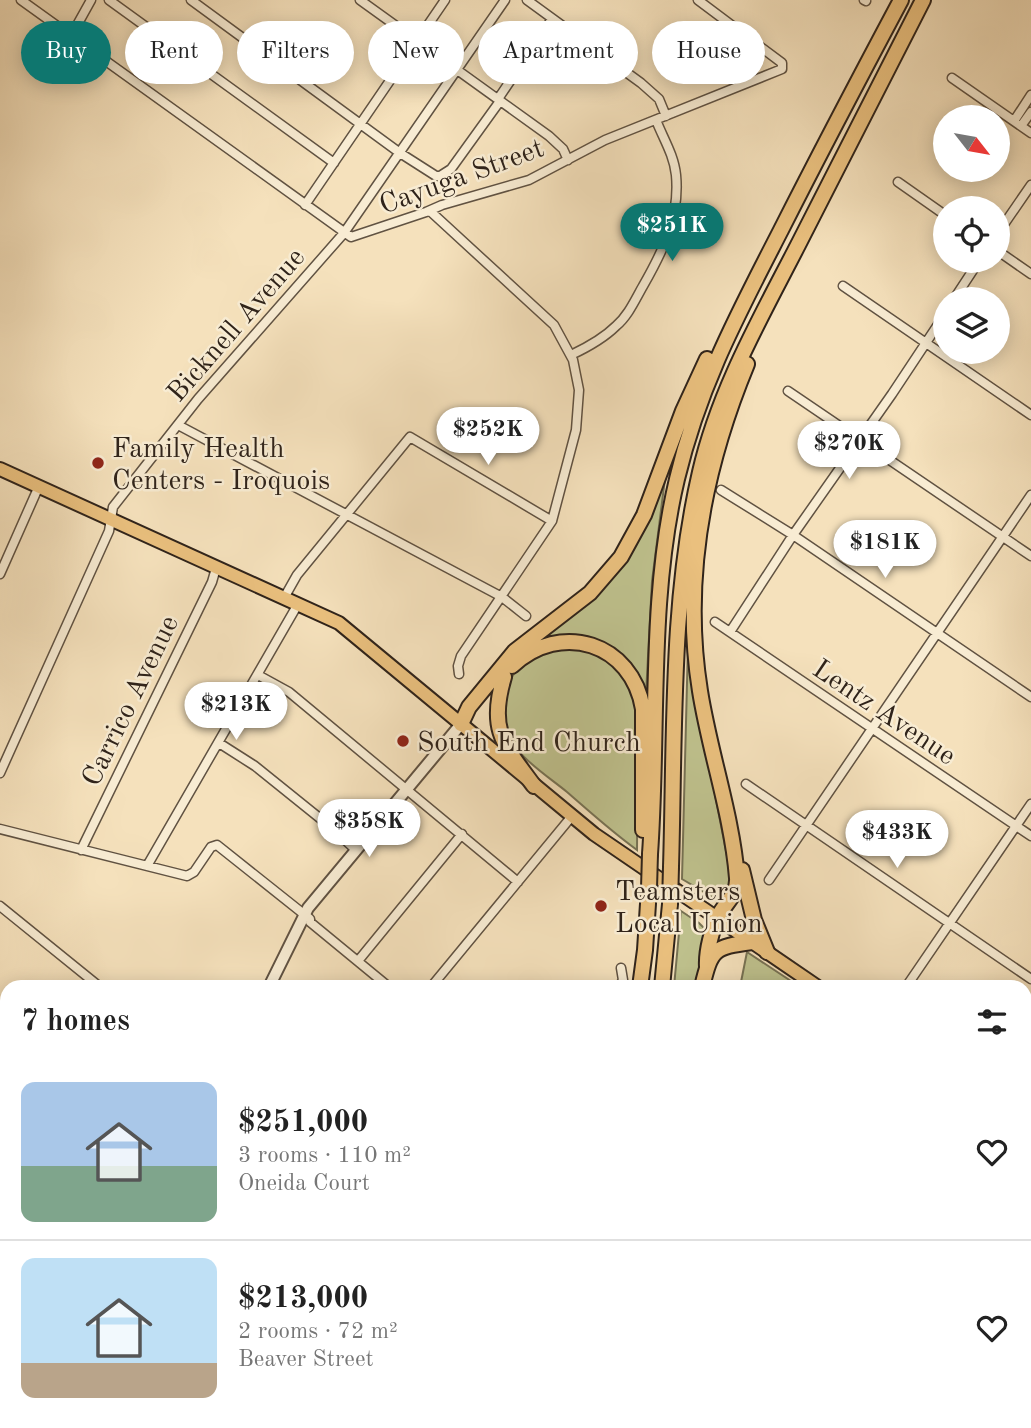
<!DOCTYPE html>
<meta charset="utf-8">
<style>
body{margin:0;font-family:"Old Standard TT",serif;background:#f2f2f2;color:#222;height:100vh;display:flex;flex-direction:column;font-size:26px;white-space:nowrap}
*{box-sizing:border-box;margin:0}
p{font-size:23px;color:#767676}
.icon{flex:none;width:38px;height:38px;fill:none;stroke:currentColor;stroke-width:2;stroke-linecap:round;stroke-linejoin:round}
.map{position:relative;flex:1;overflow:hidden}
.side{position:absolute;left:0px;top:980px;width:1032px;height:448px;display:flex;flex-direction:column;background:#fff;border-radius:21px 21px 0 0;box-shadow:0 4px 18px #0003}
.side>*{flex:none}
.guide{position:absolute;left:21px;top:21px;width:990px;height:63px;display:flex;gap:14px}
.needle{width:46px;rotate:121deg}
.fabs{position:absolute;left:933px;top:105px;display:grid;gap:14px}
.fabs a{display:grid;place-items:center;width:77px;height:77px;border-radius:50%;background:#fff;box-shadow:0 4px 18px #0003;font-size:35px}
.price{position:absolute;translate:-50% -60px;padding:0 16px;border-radius:24px;background:#fff;color:#222;font-size:23px;line-height:46px;filter:drop-shadow(0 2px 4px #0008)}
.price::after{content:'';position:absolute;left:50%;top:42px;width:21px;height:16px;margin-left:-10px;background:inherit;clip-path:polygon(0 0,100% 0,50% 100%)}
.price.on{background:#0f766e;color:#fff}
ul{padding:0;list-style:none}
li{display:flex;align-items:center;gap:21px;height:175px;padding:0 21px}
li+li{border-top:2px solid #e0e0e0}
li span{display:grid;place-items:center;flex:none;width:196px;height:140px;border-radius:14px;color:#555}
li>.icon{margin-inline-start:auto}
span .icon{width:84px;height:84px;fill:#fffc;stroke-width:1}
li b{font-size:30px}
h2{display:flex;justify-content:space-between;align-items:center;height:84px;padding:0 21px;font-size:30px}
.chip{padding:0 24px;border-radius:32px;background:#fff;box-shadow:0 4px 18px #0003;font-size:24px;line-height:63px}
.chip.on{background:#0f766e;color:#fff}
.map>svg:first-child{display:block}
.green{fill:#bfc28e;stroke:#777254;stroke-width:2}
.lines{fill:none;stroke-linecap:round;stroke-linejoin:round}
.minor-casing{stroke:#605242;stroke-width:11}
.tertiary-casing{stroke:#605242;stroke-width:14}
.primary-casing{stroke:#2f231a;stroke-width:16}
.motorway-casing{stroke:#2f231a;stroke-width:18}
.minor{stroke:#f8ecd3;stroke-width:8}
.tertiary{stroke:#f8ecd3;stroke-width:10}
.primary{stroke:#eac07e;stroke-width:12}
.motorway{stroke:#eac07e;stroke-width:14}
.motorway-bridge-casing{stroke:#2f231a;stroke-width:18;stroke-linecap:butt}
.motorway-bridge{stroke:#eac07e;stroke-width:14}
.poi-dot{fill:#8f2418;stroke:#f8ecd3;stroke-width:2.5}
.labels{text-anchor:middle;stroke-width:5;stroke-linejoin:round;paint-order:stroke}
.street-label{font-size:28px;fill:#2f231a;stroke:#f8ecd3}
.poi-label{font-size:28px;fill:#2f231a;stroke:#f8ecd3;text-anchor:start}
</style>
<div class="map">
<svg width="1031" height="1428" viewBox="0 0 1031 1428">
<rect width="100%" height="100%" fill="#f5e1bc"/>
<filter id="stains"><feTurbulence type="fractalNoise" baseFrequency=".00286" numOctaves="4"/><feColorMatrix values="0 0 0 0 .2 0 0 0 0 .09 0 0 0 0 .02 0 0 0 .5 -.17"/></filter>
<radialGradient id="worn" r=".72"><stop offset=".6" stop-color="#630" stop-opacity="0"/><stop offset="1" stop-color="#630" stop-opacity=".3"/></radialGradient>
<path class="green" d="M666 471 652 581 646 694 638 677 564 636H548L550 631 584 603Z
M688 644 696 697 732 882 721 902 682 879Z
M572 647 601 655 628 680 638 710 637 850C612 832 590 812 567 792 545 774 515 756 504 728 500 716 505 703 507 691 513 659 544 651 572 647Z
M681 911 699 923 709 933 696 987H674Z
M747 952 800 987H740Z
M461 1421H710L706 1428H472Z"/>
<g class="lines">
<g class="minor-casing">
<path id="minor" d="M21 0 351 237 426 212 442 205 529 180 605 140 782 69V63L698 0
M109 0 334 163
M191 0 400 153 436 176H440L451 169 500 101
M360 0 549 136 563 149 568 160
M527 0 641 83 659 99 666 116
M864 0 866 1
M71 36 91 0
M952 78 1031 133
M498 99 552 19
M1014 121 1031 95
M1021 126 1031 112
M898 182 945 215
M305 205 445 0
M430 211 554 325 573 360 579 390 576 430 552 521 461 656 458 666 459 674
M998 233 1031 185
M998 251 1031 274
M843 286 1031 415
M954 299 979 261
M571 355C588 347 603 339 616 326 628 316 635 300 643 286 663 251 680 217 676 175 674 155 663 138 656 120
M788 391 1031 556
M178 425 502 597 526 616
M721 490 793 535 1031 697
M0 574 39 486
M284 598 297 575 410 437 552 521
M715 622 1031 836
M730 632 793 535 892 394 945 314
M258 675 289 692 518 882
M219 743 255 766 332 828 356 850
M0 773 109 531 113 507 198 399 344 233 505 0
M746 784 1031 979
M0 829 187 876 194 872 211 847 217 845 310 919V922L389 987
M81 850 212 582 216 568
M147 866 298 604
M769 880 1031 495
M0 906 100 987
M358 961 462 834
M431 987 572 816
M619 987 623 980 621 968
M906 987 1031 804
M0 1099 7 1105
M1026 1119 1031 1111
M1026 1160 1031 1164
M1026 1281 1031 1271
M0 1299 7 1304
M152 1421 160 1428
M304 1421 313 1428
M863 1421 875 1428
M331 1428 336 1421
M712 1428 717 1421
M825 1428 829 1421
M939 1428 943 1421"/>
</g>
<g class="tertiary-casing">
<path id="tertiary" d="M269 987 308 908 461 724
M0 1368 7 1360"/>
</g>
<g class="primary-casing">
<path id="primary" d="M0 469 339 623 594 834 818 987
M1026 1129 1031 1132"/>
</g>
<g class="motorway-casing">
<path id="motorway" d="M512 666C561 620 632 643 643 709V830
M504 677C488 730 504 745 534 786
M461 724 469 707 515 651 590 593 621 557 644 515 683 411 707 359
M650 854C659 729 648 601 677 479 699 386 738 314 781 230 820 153 860 77 901 0
M671 867C675 736 670 601 700 472 719 390 760 319 798 245 840 163 881 81 923 0
M742 870 754 920 767 952
M707 967C706 951 712 929 719 915 726 902 738 894 737 878 732 815 710 754 700 691 682 579 704 468 747 364
M640 987 645 950 649 888
M662 987 670 904
M702 987C711 949 714 947 752 942
M389 1428 394 1421
M419 1428 425 1421"/>
</g>
<use href="#minor" class="minor"/>
<use href="#tertiary" class="tertiary"/>
<use href="#primary" class="primary"/>
<use href="#motorway" class="motorway"/>
<g class="motorway-bridge-casing">
<path id="motorway-bridge" d="M649 888 650 854
M670 904 671 867"/>
</g>
<use href="#motorway-bridge" class="motorway-bridge"/>
</g>
<g class="poi-dot">
<circle cx="98" cy="463" r="7"/>
<circle cx="403" cy="741" r="7"/>
<circle cx="601" cy="906" r="7"/>
</g>
<g class="labels">
<g class="street-label">
<text transform="translate(461 175) rotate(-20)" y="10">Cayuga Street</text>
<text transform="translate(235 324) rotate(-49)" y="10">Bicknell Avenue</text>
<text transform="translate(129 700) rotate(-64)" y="10">Carrico Avenue</text>
<text transform="translate(885 711) rotate(34)" y="10">Lentz Avenue</text>
</g>
<g class="poi-label">
<text x="112" y="457">Family Health<tspan x="112" dy="32">Centers - Iroquois</tspan></text>
<text x="417" y="751">South End Church</text>
<text x="615" y="900">Teamsters<tspan x="615" dy="32">Local Union</tspan></text>
</g>
</g>
<rect width="100%" height="100%" filter="url(#stains)"/>
<rect width="100%" height="100%" fill="url(#worn)"/>
</svg>
<div class="fabs">
<a><svg class="needle" viewBox="-14 -14 28 28"><path d="M0-13l5 13h-10z" fill="#e53935"/><path d="M0 13l5-13h-10z" fill="#767676"/></svg></a>
<a><svg class="icon" aria-label="locate" viewBox="0 0 24 24"><circle cx="12" cy="12" r="6"/><path d="M12 2v4M12 18v4M2 12h4M18 12h4"/></svg></a>
<a><svg class="icon" aria-label="layers" viewBox="0 0 24 24"><path d="M12 4l9 5-9 5-9-5zM3 14l9 5 9-5"/></svg></a>
</div>
<b class="price on" style="left:672px;top:263px">$251K</b>
<b class="price" style="left:488px;top:467px">$252K</b>
<b class="price" style="left:849px;top:481px">$270K</b>
<b class="price" style="left:885px;top:580px">$181K</b>
<b class="price" style="left:236px;top:742px">$213K</b>
<b class="price" style="left:369px;top:859px">$358K</b>
<b class="price" style="left:897px;top:870px">$433K</b>
<div class="guide">
<a class="chip on">Buy</a>
<a class="chip">Rent</a>
<a class="chip">Filters</a>
<a class="chip">New</a>
<a class="chip">Apartment</a>
<a class="chip">House</a>
</div>
<section class="side">
<h2>7 homes<svg class="icon" aria-label="filters" viewBox="0 0 24 24"><path d="M4 7h16M4 17h16"/><circle cx="9" cy="7" r="2"/><circle cx="15" cy="17" r="2"/></svg></h2>
<ul>
<li><span style="background:linear-gradient(#a9c7e8 60%,#7fa58c 0)"><svg class="icon" aria-label="home" viewBox="0 0 24 24"><path d="M3 11l9-7 9 7M6 9v11h12V9"/></svg></span><div><b>$251,000</b><p>3 rooms · 110 m²</p><p>Oneida Court</p></div><svg class="icon" aria-label="heart" viewBox="0 0 24 24"><path d="M12 20l-8-8c-3-5 5-10 8-4 3-6 11-1 8 4z"/></svg></li>
<li><span style="background:linear-gradient(#bfe0f5 75%,#b9a48a 0)"><svg class="icon" aria-label="home" viewBox="0 0 24 24"><path d="M3 11l9-7 9 7M6 9v11h12V9"/></svg></span><div><b>$213,000</b><p>2 rooms · 72 m²</p><p>Beaver Street</p></div><svg class="icon" aria-label="heart" viewBox="0 0 24 24"><path d="M12 20l-8-8c-3-5 5-10 8-4 3-6 11-1 8 4z"/></svg></li>
</ul>
</section>
</div>
